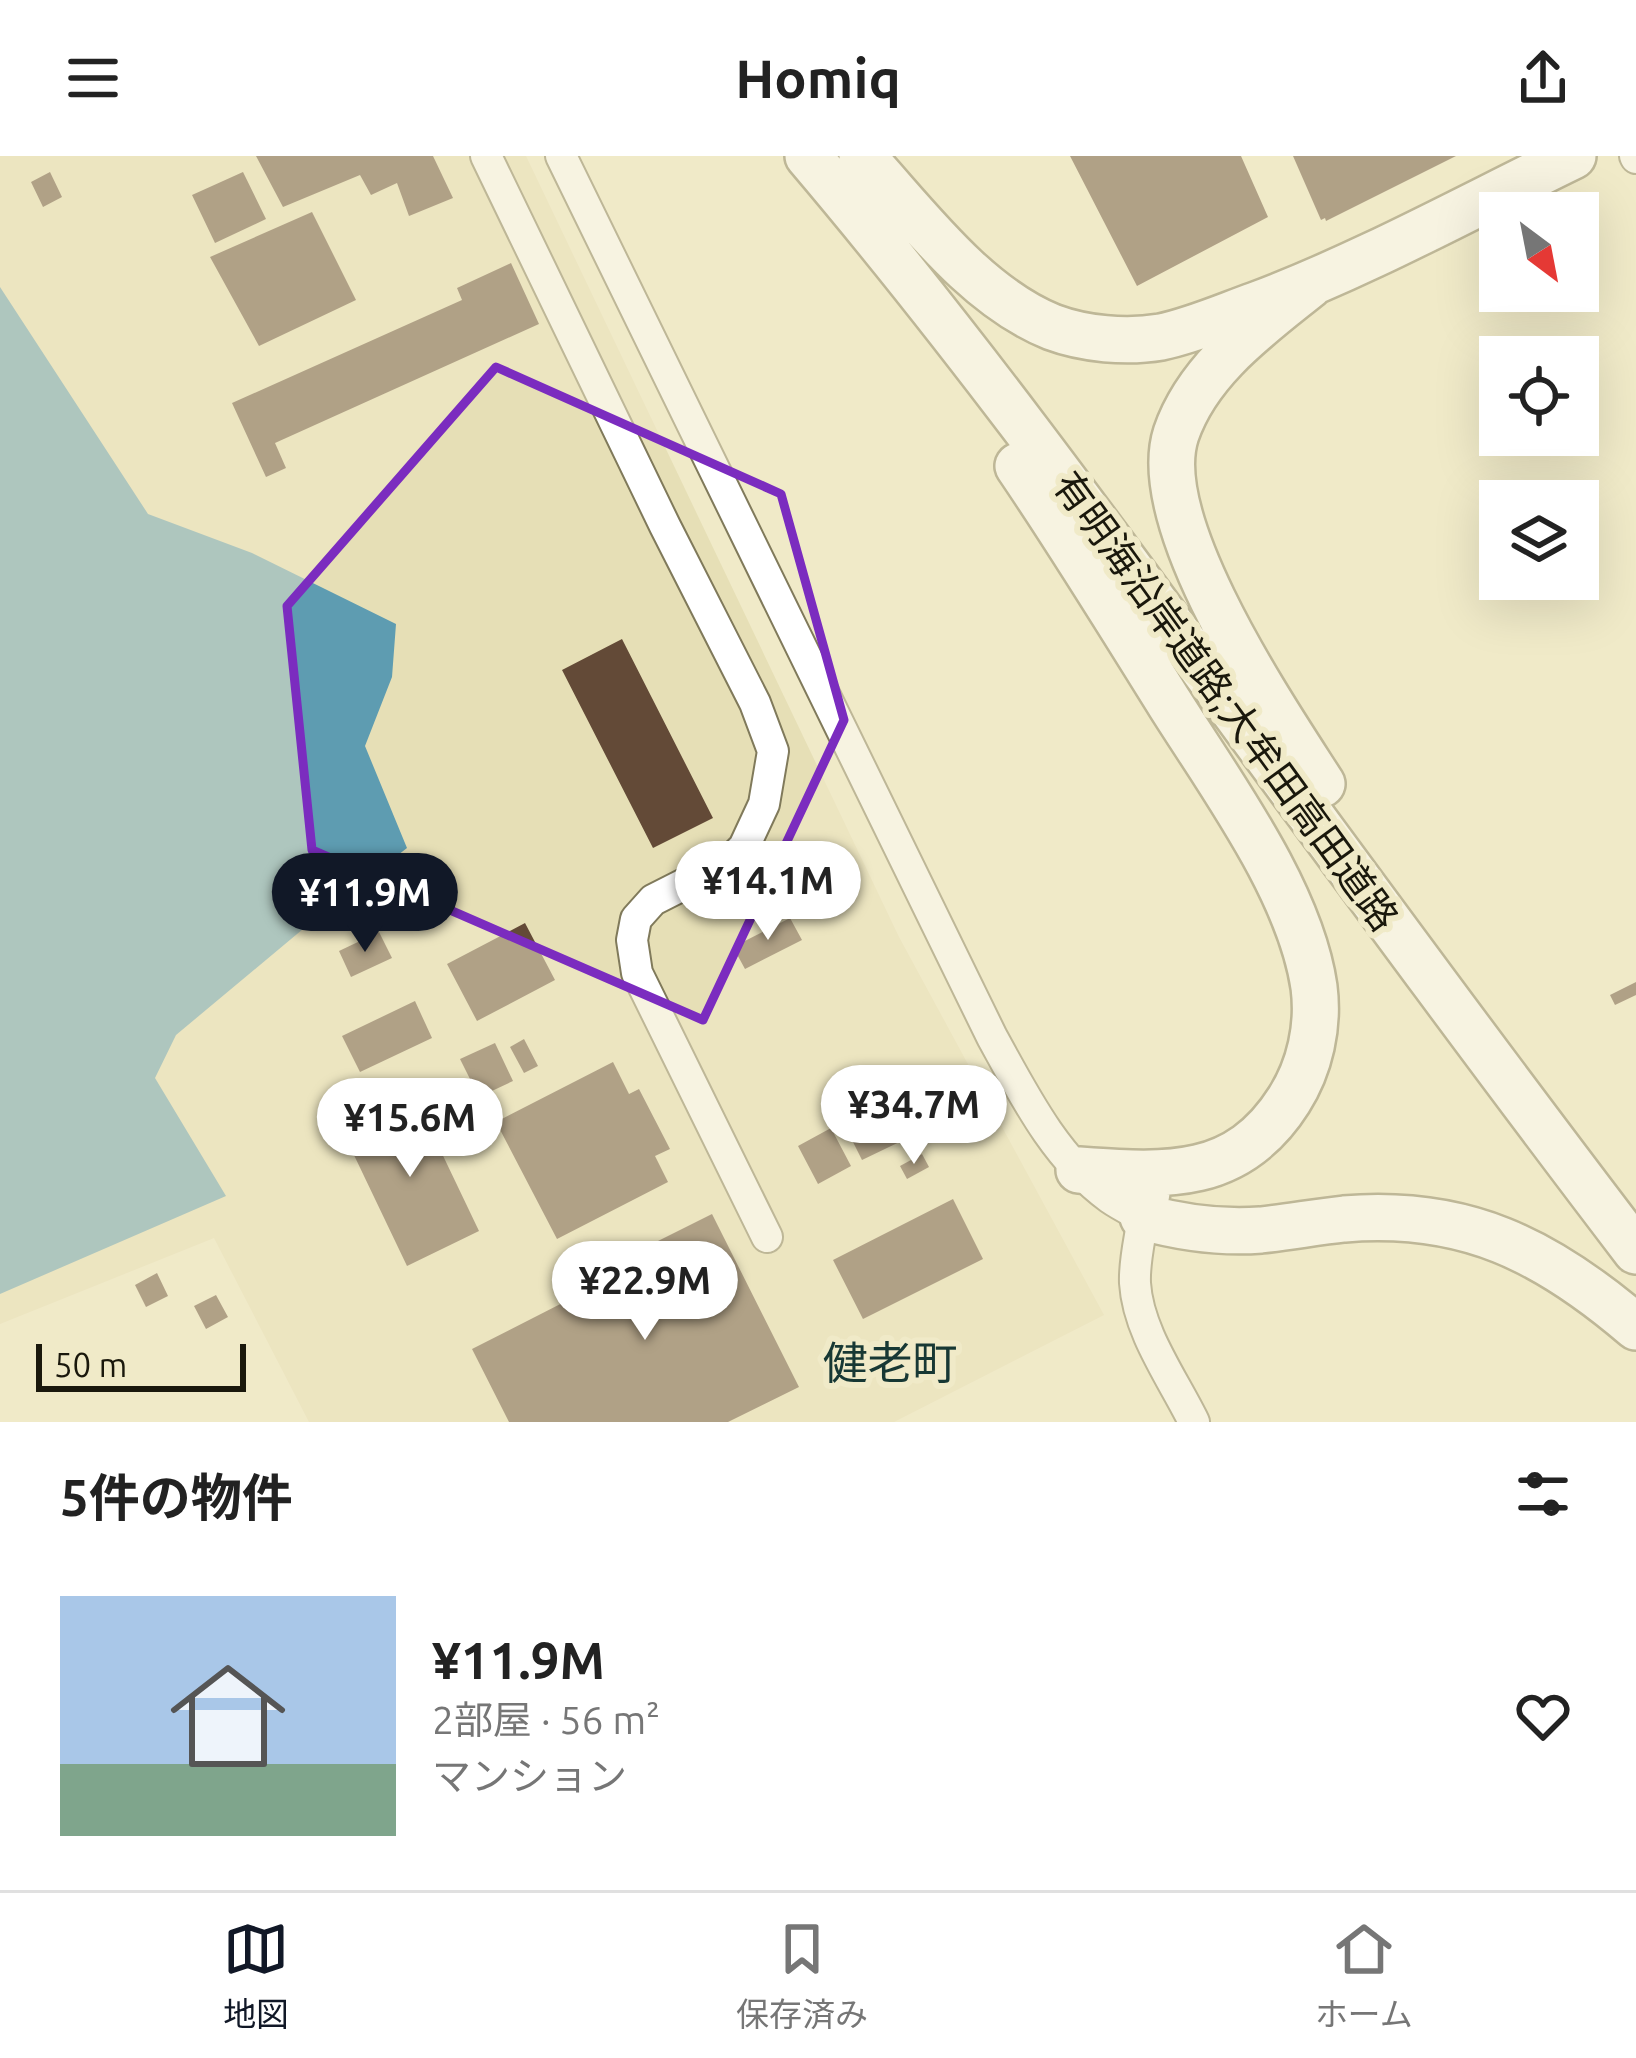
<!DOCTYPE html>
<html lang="ja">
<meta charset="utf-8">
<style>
body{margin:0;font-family:Ubuntu,"Noto Sans JP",sans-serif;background:#f2f2f2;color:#222;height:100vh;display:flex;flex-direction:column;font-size:45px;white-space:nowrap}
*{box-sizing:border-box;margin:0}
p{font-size:39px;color:#767676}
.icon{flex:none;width:66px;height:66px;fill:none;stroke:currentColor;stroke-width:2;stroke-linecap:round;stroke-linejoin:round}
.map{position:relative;height:1266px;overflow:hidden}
.drawer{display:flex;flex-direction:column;background:#fff;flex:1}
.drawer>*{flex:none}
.needle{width:78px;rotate:148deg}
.buttons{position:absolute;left:1479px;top:36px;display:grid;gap:24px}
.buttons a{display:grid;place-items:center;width:120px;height:120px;border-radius:0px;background:#fff;box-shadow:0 12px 48px #0002;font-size:60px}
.scale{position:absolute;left:36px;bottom:30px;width:210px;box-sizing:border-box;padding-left:12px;border:6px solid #1a180c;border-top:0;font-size:33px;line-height:42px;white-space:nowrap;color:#1a180c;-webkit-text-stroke:9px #f0eac8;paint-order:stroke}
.price{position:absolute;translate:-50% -102px;padding:0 27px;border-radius:42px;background:#fff;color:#222;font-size:39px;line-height:78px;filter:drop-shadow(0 3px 6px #0008)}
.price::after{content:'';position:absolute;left:50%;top:72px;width:36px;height:27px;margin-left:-18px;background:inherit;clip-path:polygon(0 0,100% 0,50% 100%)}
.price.on{background:#111827;color:#fff}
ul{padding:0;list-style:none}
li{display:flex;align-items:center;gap:36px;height:300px;padding:0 60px}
li span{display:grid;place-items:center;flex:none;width:336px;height:240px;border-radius:0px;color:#555}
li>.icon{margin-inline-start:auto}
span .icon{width:144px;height:144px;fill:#fffc;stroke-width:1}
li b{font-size:51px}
h2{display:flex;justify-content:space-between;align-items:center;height:144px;padding:0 60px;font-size:51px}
header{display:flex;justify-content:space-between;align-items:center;height:156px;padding:0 60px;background:#fff;font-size:54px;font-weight:600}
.tab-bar{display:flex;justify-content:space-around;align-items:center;height:168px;border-top:3px solid #e0e0e0;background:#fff;font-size:33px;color:#767676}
.tab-bar a{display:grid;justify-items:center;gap:6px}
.tab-bar .on{color:#111827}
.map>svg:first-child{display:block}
.built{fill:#e6dfb6}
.water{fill:#5e9cb1}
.building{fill:#634a37}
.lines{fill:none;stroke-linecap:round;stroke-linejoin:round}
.minor-casing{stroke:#807a5b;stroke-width:34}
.highway-casing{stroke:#807a5b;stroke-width:50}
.minor{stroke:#fff;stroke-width:30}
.highway{stroke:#fff;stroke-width:45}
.marked{fill:none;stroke:#7b2cbf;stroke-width:9;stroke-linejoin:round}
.labels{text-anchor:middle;stroke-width:12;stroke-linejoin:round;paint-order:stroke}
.street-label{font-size:39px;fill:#1a180c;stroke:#f0eac8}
.quarter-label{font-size:45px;fill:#173834;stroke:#f0eac8}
</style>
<header><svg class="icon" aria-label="menu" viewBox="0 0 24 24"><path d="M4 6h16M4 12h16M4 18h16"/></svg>Homiq<svg class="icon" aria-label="share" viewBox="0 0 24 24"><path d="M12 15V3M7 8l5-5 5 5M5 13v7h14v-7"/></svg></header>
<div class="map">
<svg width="1636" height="1266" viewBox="0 0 1636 1266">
<rect width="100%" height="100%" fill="#f0eac8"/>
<path class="built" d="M0 0H526L899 781 1104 1159 894 1266H309L214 1082 0 1168Z"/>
<path class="water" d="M0 131 148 358 252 397 396 468 392 521 365 590 407 692 309 768 176 879 155 922 226 1040 0 1138Z"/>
<path class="building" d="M256 0H433L453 42 409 60 397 27 371 39 360 19 283 51Z
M1070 0H1241L1268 61 1137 130Z
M1293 0H1456L1326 65 1325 62 1321 64Z
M50 16 62 41 43 51 31 26Z
M243 16 266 63 215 87 192 39Z
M312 56 356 144 259 190 210 101Z
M511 107 539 168 275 287 286 312 266 321 232 247 462 144 457 132Z
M622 483 713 662 653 692 562 514Z
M790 762 802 784 745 813 733 791Z
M525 767 555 824 477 865 447 808Z
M379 776 392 802 351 821 339 795Z
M1636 826V839L1615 849 1610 839Z
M415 845 432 882 360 916 342 880Z
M524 883 538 910 524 917 510 891Z
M495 887 513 925 479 941 460 903Z
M613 906 629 938 639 933 670 993 655 1000 668 1026 557 1083 496 966Z
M961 910 974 937 944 951 931 924Z
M414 939 479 1075 407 1110 342 974Z
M901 952 914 979 862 1004 849 978Z
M831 972 851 1010 818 1028 798 990Z
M922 998 929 1011 907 1023 900 1010Z
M953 1043 983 1103 863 1163 833 1104Z
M712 1058 799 1231 728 1266H509L472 1193 580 1138 574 1127Z
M157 1117 168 1140 146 1151 135 1129Z
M216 1139 228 1161 206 1173 194 1150Z"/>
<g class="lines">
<g class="minor-casing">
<path id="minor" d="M486 0 665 370 755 547 773 595 764 648 744 691 730 705 653 744 636 763 632 784 637 817 767 1081
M561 0 992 881C1024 939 1055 1002 1110 1042 1120 1049 1132 1055 1143 1061 1140 1083 1134 1105 1135 1127 1138 1176 1173 1223 1194 1266
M1635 0 1636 2"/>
</g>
<g class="highway-casing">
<path id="highway" d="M808 0C959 178 1097 367 1234 555 1367 736 1500 917 1636 1095
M862 0C916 59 975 140 1052 171 1084 183 1126 187 1161 181 1194 174 1225 160 1256 149 1365 108 1468 51 1573 0
M1310 129C1259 170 1198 213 1176 278 1147 367 1274 553 1322 628
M1018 310C1071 388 1120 468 1170 548 1221 629 1300 735 1314 831 1319 870 1310 911 1289 944 1237 1026 1166 1020 1079 1014
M1150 1018 1143 1061C1183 1072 1221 1077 1261 1074 1289 1071 1316 1066 1344 1063 1465 1053 1546 1094 1636 1171"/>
</g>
<use href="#minor" class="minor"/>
<use href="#highway" class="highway"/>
</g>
<path d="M0 0H1636V1266H0ZM496 211 781 338 844 564 703 864 312 694 287 450Z" fill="#f0eac8" fill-opacity=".55" fill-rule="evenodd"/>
<path class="marked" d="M496 211 781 338 844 564 703 864 312 694 287 450Z"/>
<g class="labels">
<g class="street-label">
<text transform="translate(1226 545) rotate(54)" y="14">有明海沿岸道路;大牟田高田道路</text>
</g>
<g class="quarter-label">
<text x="890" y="1223">健老町</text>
</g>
</g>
</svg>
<div class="buttons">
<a><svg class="needle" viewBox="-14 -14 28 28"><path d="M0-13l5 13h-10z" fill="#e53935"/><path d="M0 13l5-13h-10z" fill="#767676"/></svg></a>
<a><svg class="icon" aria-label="locate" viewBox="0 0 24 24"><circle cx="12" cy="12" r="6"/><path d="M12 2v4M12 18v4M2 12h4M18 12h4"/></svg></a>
<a><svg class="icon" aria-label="layers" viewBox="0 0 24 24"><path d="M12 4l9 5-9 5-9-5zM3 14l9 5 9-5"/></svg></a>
</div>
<div class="scale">50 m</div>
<b class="price" style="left:768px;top:787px">¥14.1M</b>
<b class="price on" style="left:365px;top:799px">¥11.9M</b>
<b class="price" style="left:914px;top:1011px">¥34.7M</b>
<b class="price" style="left:410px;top:1024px">¥15.6M</b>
<b class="price" style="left:645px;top:1187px">¥22.9M</b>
</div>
<section class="drawer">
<h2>5件の物件<svg class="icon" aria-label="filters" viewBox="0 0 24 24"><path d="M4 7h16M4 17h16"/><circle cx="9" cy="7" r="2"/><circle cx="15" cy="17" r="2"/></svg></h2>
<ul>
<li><span style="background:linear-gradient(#a9c7e8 70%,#7fa58c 0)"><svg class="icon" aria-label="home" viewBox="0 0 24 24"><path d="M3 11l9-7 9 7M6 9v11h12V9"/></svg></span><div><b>¥11.9M</b><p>2部屋 · 56 m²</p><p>マンション</p></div><svg class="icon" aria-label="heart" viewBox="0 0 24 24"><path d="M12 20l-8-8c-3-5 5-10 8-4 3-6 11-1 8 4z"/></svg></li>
</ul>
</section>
<nav class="tab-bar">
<a class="on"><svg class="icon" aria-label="map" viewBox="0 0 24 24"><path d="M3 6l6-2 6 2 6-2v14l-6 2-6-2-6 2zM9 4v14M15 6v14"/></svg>地図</a>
<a><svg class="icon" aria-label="saved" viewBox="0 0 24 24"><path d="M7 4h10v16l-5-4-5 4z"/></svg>保存済み</a>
<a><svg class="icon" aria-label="home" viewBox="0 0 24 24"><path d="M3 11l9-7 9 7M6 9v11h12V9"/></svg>ホーム</a>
</nav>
